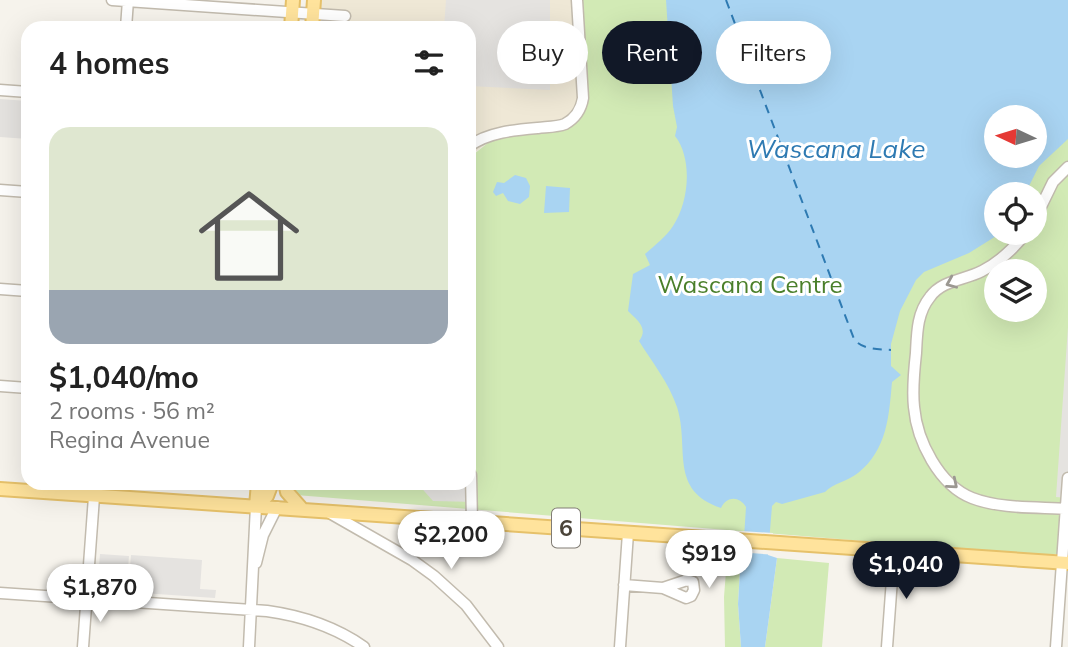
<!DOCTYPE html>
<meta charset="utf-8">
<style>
body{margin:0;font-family:Mulish,sans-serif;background:#f2f2f2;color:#222;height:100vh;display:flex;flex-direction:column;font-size:26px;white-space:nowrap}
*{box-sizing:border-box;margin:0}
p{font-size:23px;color:#767676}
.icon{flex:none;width:38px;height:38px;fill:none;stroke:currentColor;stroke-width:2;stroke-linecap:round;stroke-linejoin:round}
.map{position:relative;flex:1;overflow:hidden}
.details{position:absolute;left:21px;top:21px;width:455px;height:469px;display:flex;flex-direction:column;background:#fff;border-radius:21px;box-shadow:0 7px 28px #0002}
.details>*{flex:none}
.guide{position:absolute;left:497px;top:21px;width:466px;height:63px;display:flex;gap:14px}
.needle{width:46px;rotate:274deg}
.fabs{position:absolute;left:984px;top:105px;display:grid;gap:14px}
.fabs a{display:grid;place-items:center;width:63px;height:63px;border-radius:50%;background:#fff;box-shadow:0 7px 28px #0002;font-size:35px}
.price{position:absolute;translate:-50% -60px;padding:0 16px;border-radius:24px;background:#fff;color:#222;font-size:23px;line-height:46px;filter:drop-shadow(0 2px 4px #0008)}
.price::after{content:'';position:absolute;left:50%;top:42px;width:21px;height:16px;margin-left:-10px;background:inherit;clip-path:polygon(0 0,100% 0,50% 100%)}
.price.active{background:#111827;color:#fff}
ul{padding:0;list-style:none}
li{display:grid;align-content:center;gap:14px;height:371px;padding:0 28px}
li span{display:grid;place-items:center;height:217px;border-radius:21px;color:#555}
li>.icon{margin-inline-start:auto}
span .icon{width:126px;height:126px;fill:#fffc;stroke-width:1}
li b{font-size:30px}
h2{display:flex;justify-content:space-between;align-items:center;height:84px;padding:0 28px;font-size:30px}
.chip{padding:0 24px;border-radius:32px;background:#fff;box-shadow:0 7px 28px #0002;font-size:24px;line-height:63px}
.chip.active{background:#111827;color:#fff}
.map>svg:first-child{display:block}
.education{fill:#efe8d6}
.green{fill:#d2eab5;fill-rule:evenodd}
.parking{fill:#e5e3e0}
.water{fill:#a9d4f2;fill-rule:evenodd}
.pier{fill:#f6f3ec}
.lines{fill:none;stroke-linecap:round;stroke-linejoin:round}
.ferry{stroke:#2e7ab2;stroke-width:2;stroke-dasharray:9 7;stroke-linecap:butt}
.minor-casing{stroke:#c2bbae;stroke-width:13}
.major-casing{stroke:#e6c16a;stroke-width:16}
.minor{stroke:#fff;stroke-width:10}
.major{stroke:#ffe39c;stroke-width:12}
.oneway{stroke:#9c9892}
.labels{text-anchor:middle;stroke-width:6;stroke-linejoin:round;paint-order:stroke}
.shield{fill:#fff;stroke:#817c74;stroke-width:2}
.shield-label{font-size:23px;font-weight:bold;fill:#4b4439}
.park-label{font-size:24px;fill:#4a7f2a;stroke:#fff}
.water-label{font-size:26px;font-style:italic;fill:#2e7ab2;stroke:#fff}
</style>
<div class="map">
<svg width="1068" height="647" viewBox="0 0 1068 647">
<rect width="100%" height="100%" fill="#f6f3ec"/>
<path class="education" d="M317 0H574L582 97 578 108 564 119 554 123 509 126 469 157V28H315Z"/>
<path class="green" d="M574 0H1068V554H1024L296 495 290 488V483H469V158L509 126 554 123 572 115 581 97ZM996 117H1034V156H996ZM996 194H1034V233H996ZM996 271H1034V310H996Z
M733 552H741L738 604 741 647H725L724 597 727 558Z
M777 558 829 563 822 647H765Z"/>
<path class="parking" d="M446 0H550V90L469 86V28H444Z
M0 99 28 101V139L0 137Z
M1068 327V498L1056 497Z
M417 483H469L476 502 433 501Z
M100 554 129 556 126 592 97 590Z
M131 555 202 560 200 589 216 590 215 598 128 592Z"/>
<path class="water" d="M666 0H1068V139L1039 166 1025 194H996V233H1001L969 253 924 272 916 280 900 311 891 344V366L901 375 892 382C889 416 887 450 858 473 848 481 832 484 825 492L782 504 776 502 772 506 768 555 777 558 765 647H741L738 604 741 553H743L746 507C739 496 727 496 721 508 668 490 690 448 677 407 669 383 652 362 639 341 649 328 637 320 628 311L633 274 650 265 645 254C655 245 666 237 673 226 689 202 693 159 675 136L677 127 673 106ZM996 117H1034V156H996Z
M515 175 526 178 530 186 529 197 520 204 508 201 503 193 496 196 493 192 497 182 504 183Z
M546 186 570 188 569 212 544 213Z"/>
<path class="pier" d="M741 531 773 533 772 553 777 555 737 552 740 550Z"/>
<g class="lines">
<path class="ferry" d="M726 0 854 339C862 350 878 349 891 350"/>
<g class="minor-casing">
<path id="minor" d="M112 0 345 16
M126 28 128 0
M0 90 28 92
M469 146C489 132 514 130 538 128 546 127 557 127 565 124 576 118 581 110 583 98L577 0
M0 190 28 192
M1034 221 1053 182 1068 167
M1026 233C1014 248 1000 262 982 271 965 280 942 280 930 297 917 313 917 333 916 353 914 371 912 389 914 407 917 441 939 485 972 498 1000 509 1038 507 1068 509
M0 289 28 291
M0 386 28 388
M469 472 471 475 472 522
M328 512 412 560 434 576 466 605 498 647
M256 563 263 535 277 507
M624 585 663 588 686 598 691 596 694 590 693 582 687 580 663 588
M0 593 267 611C303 616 334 626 364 647
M83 647 95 483
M249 647 256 506
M620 647 628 533
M887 647 894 552
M1056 647 1068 478"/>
</g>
<g class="major-casing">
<path id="major" d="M291 28 293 0
M312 28 314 0
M285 483 287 492 302 509
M0 489 1068 563
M256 506 267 496 272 483
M256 506 258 483"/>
</g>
<use href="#minor" class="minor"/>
<use href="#major" class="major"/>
</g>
<defs><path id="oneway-chevron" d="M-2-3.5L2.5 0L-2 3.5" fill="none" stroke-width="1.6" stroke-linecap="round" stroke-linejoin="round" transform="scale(1.75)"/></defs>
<g class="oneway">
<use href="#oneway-chevron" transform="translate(951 283) rotate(157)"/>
<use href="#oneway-chevron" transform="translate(953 484) rotate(40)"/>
</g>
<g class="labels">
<rect class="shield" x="552" y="508.5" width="28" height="39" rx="5"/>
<g class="shield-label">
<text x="566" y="536">6</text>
</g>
<g class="park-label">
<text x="750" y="293">Wascana Centre</text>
</g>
<g class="water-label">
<text x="836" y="158">Wascana Lake</text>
</g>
</g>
</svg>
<div class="fabs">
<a><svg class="needle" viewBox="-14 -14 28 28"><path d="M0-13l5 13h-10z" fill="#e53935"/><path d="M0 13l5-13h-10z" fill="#767676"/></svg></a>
<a><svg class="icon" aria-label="locate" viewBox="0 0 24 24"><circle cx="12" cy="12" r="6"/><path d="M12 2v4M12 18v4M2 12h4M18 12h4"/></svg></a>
<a><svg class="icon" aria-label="layers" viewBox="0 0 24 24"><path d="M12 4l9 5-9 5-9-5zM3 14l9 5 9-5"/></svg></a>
</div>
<b class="price" style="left:451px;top:571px">$2,200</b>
<b class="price" style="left:709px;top:590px">$919</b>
<b class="price active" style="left:906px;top:601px">$1,040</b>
<b class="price" style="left:100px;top:624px">$1,870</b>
<div class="guide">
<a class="chip">Buy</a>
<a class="chip active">Rent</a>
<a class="chip">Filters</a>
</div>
<section class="details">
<h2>4 homes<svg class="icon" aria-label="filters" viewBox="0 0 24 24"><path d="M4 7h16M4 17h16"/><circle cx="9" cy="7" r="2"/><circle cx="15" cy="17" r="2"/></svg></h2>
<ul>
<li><span style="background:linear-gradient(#dfe7d0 75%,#9aa5b1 0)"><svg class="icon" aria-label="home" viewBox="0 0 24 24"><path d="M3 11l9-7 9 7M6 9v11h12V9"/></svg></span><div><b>$1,040/mo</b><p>2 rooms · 56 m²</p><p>Regina Avenue</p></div></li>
</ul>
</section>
</div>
